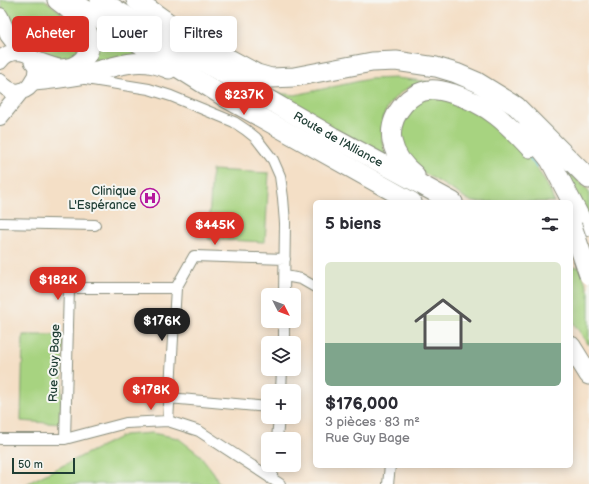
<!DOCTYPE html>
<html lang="fr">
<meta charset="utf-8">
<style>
body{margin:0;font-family:"Balsamiq Sans",sans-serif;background:#f2f2f3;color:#2b2b33;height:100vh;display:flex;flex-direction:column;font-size:15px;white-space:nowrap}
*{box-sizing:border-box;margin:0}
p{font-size:13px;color:#7c7c81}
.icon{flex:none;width:22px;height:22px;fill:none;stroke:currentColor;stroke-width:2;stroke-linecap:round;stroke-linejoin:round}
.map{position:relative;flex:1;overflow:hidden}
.drawer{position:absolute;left:313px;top:200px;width:260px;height:268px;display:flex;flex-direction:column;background:#fff;border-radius:6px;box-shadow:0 2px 10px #0003}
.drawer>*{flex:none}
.top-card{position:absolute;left:12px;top:16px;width:241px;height:36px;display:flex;gap:8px}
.needle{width:26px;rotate:132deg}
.tools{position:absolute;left:261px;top:288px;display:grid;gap:8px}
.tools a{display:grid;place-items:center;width:40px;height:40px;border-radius:6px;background:#fff;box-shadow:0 2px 10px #0003;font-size:20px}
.scale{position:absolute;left:12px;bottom:10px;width:63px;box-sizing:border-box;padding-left:4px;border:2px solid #1f3d34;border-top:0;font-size:11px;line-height:14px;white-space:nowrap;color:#1f3d34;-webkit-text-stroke:3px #f6f6f2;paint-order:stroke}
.price{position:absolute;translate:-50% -34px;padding:0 9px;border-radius:14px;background:#d93025;color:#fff;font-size:13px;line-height:26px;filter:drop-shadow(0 1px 2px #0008)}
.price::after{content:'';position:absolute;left:50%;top:24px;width:12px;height:9px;margin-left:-6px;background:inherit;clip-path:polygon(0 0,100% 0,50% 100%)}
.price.current{background:#222;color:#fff}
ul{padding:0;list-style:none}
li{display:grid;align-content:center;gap:8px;height:212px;padding:0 12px}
li span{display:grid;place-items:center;height:124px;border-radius:6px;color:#555}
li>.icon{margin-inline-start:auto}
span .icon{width:72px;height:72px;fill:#fffc;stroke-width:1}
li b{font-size:17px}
h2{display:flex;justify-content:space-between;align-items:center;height:48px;padding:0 12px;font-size:17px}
.pill{padding:0 14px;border-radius:6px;background:#fff;box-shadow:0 2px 10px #0003;font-size:14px;line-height:36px}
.pill.current{background:#d93025;color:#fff}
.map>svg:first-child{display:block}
.grass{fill:#a7d380;stroke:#63885a}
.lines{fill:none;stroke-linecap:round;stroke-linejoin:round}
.stream{stroke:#5abfd7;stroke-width:2.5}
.street-casing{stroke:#8a8e7d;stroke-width:12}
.primary-casing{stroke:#8a8e7d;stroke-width:18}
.highway-casing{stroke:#8a8e7d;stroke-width:21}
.street{stroke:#fff;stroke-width:10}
.primary{stroke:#fff;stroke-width:16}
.highway{stroke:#fff;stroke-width:19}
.highway-bridge-casing{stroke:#8a8e7d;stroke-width:21;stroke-linecap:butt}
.highway-bridge{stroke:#fff;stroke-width:19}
.labels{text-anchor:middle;stroke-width:4;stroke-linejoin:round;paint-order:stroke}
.street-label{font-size:12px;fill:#1f3d34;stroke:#f6f6f2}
.poi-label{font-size:12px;fill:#1f3d34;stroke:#f6f6f2;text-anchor:end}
</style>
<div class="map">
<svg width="589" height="484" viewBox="0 0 589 484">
<rect width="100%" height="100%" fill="#f6f6f2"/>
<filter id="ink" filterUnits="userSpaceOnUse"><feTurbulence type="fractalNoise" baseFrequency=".025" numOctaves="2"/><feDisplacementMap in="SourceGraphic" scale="8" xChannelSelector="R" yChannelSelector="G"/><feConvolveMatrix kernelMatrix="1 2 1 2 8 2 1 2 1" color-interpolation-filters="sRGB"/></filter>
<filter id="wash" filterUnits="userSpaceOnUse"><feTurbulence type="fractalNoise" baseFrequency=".012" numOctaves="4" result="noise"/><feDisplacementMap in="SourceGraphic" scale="16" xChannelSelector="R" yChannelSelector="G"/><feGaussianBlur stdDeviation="0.9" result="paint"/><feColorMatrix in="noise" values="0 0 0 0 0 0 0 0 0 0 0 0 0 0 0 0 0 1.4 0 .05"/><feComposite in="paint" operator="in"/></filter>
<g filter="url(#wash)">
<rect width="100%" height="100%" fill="#f4dfc6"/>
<path class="grass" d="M0 0H45L62 13 71 21 83 43 79 54 64 65 28 49 6 24Z
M80 13 150 58 83 67Z
M396 78 432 82C425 84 416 84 410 87 382 101 375 130 387 157L266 92 295 95 369 79Z
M421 96 458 100 509 133 536 166 550 190 554 202H472L406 162 398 151 399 115Z
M563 164 576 179 589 191V232Z
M212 170 269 173 265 242 208 239Z
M571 267H580L589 293V345L571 320Z
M23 335H63L61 424 21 421Z
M152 433 178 438 200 455 214 473 219 484H26L124 435Z"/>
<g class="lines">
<path class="stream" d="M528 155 537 167"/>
</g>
</g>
<g filter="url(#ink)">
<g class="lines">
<g class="street-casing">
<path id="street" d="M86 79 149 89 171 96 234 122 246 130 256 138 273 160 280 176 283 198 285 223 284 295
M0 223 95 225
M285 276 301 279 315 287
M284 343V321
M281 391 282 369
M169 398 268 407
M168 421 176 288 194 256 285 259
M0 439H65L126 423 168 421 199 431 280 484
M65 439 69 288H176
M277 439 279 417
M271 479 274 465
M388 484 390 466"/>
</g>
<g class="primary-casing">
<path id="primary" d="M0 16 8 35 21 52
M0 61C4 55 11 52 18 52 55 54 29 115 0 82
M0 117 21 91"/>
</g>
<g class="highway-casing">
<g id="highway">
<path d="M70 0 228 99 412 202"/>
<path id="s1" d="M100 0 179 48 333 137 453 202"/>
<path d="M136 0 187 36 257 74 271 78 294 77 372 62 396 61 436 67 456 73 477 82 516 106 589 179"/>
<path d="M34 61C42 63 51 68 60 69 68 69 77 66 83 60 103 36 75 13 57 0"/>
<path d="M202 61 235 75"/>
<path d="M34 81C51 80 69 77 86 74 115 67 139 55 169 69"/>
<path d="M526 130 550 160 585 227"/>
<path d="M415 175C391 156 382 129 404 104 410 97 420 91 430 90 438 89 447 92 454 94 489 105 506 122 530 148"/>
<path d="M571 346 589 375"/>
</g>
</g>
<use href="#street" class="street"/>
<use href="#primary" class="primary"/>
<use href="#highway" class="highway"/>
<g class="highway-bridge-casing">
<path id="highway-bridge" d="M572 226 589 275"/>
</g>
<use href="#highway-bridge" class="highway-bridge"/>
</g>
</g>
<defs>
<g id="hospital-ring" transform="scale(1)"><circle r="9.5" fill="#f6f6f2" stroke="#b5179e" stroke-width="1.5"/><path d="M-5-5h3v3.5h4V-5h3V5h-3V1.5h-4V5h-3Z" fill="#b5179e"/></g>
</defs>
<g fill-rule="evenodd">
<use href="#hospital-ring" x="150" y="198"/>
</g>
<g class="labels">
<g class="street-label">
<text dy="4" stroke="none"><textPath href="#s1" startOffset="276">Route de l'Alliance</textPath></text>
<text transform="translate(54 363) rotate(-88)" y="4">Rue Guy Bage</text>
</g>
<g class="poi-label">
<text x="136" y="195">Clinique<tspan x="136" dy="14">L'Espérance</tspan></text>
</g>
</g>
</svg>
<div class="tools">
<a><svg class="needle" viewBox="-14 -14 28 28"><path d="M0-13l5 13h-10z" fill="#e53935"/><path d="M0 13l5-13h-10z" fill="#7c7c81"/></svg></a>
<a><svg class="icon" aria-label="layers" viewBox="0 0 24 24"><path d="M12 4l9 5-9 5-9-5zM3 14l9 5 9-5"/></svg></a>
<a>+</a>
<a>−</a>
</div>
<div class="scale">50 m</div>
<b class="price" style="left:244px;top:116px">$237K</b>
<b class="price" style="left:215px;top:246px">$445K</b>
<b class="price" style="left:58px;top:301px">$182K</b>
<b class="price current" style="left:162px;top:342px">$176K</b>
<b class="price" style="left:151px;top:411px">$178K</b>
<div class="top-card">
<a class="pill current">Acheter</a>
<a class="pill">Louer</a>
<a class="pill">Filtres</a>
</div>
<section class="drawer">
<h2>5 biens<svg class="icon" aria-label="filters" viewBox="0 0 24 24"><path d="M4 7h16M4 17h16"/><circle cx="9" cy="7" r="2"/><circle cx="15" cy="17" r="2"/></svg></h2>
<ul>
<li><span style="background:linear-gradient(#dfe7d0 65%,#7fa58c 0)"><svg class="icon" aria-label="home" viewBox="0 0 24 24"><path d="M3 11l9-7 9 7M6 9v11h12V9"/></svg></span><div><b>$176,000</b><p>3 pièces · 83 m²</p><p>Rue Guy Bage</p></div></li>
</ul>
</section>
</div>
